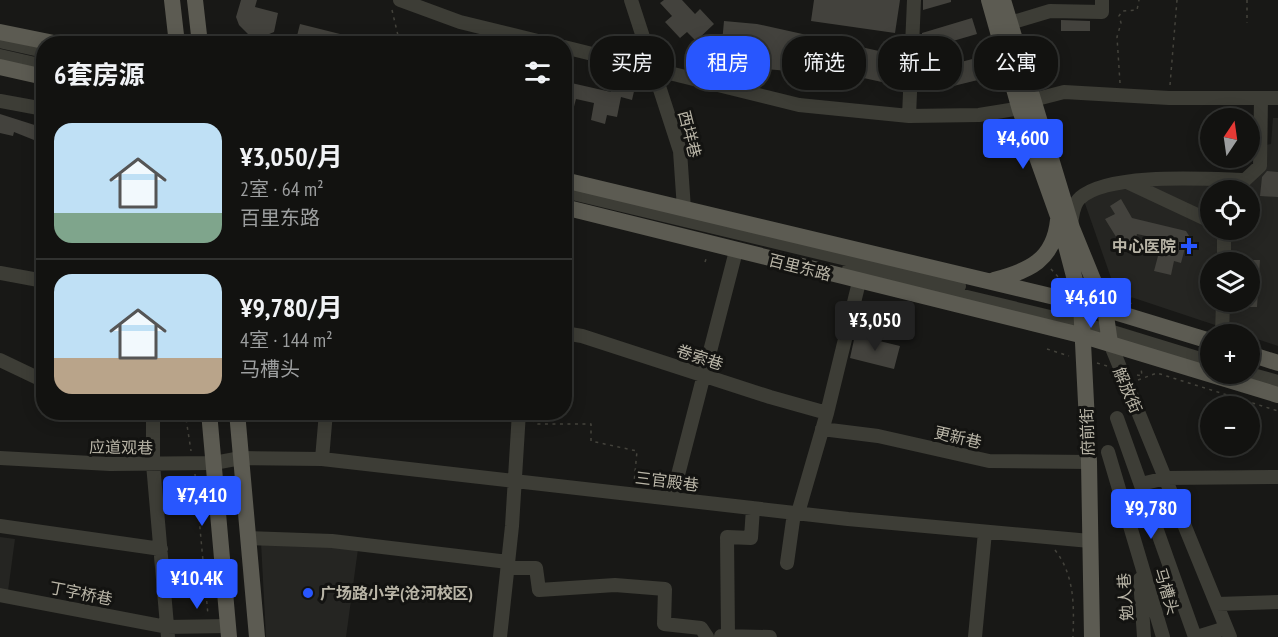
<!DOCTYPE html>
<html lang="zh">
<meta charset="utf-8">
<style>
body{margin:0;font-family:"PT Sans Narrow","Noto Sans SC",sans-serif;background:#1f201e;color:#f1f3f6;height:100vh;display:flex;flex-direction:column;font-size:22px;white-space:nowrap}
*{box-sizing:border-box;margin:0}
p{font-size:20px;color:#9c9e9f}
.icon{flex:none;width:33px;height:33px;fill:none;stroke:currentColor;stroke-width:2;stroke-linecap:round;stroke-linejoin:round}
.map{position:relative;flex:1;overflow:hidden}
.details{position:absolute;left:36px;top:36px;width:536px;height:384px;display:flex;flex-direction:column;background:#121210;border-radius:24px;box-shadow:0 3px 15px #0003,0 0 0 2px #313230}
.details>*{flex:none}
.top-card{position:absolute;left:590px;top:36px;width:570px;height:54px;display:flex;gap:12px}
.needle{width:39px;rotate:13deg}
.tools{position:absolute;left:1200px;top:108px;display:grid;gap:12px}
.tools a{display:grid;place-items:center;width:60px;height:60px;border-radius:50%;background:#121210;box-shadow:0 3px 15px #0003,0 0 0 2px #313230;font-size:30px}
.price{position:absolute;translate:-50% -51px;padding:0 14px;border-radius:6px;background:#2856fe;color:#fff;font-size:20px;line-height:39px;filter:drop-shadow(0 2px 3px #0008)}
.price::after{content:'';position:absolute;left:50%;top:36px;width:18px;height:14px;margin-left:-9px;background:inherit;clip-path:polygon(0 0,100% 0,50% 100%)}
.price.active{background:#222;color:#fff}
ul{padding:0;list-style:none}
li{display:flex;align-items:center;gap:18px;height:150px;padding:0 18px}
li+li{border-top:2px solid #313230}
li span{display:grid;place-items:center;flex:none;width:168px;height:120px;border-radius:18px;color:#555}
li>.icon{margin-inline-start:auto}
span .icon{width:72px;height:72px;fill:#fffc;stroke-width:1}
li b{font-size:26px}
h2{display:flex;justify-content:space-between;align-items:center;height:72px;padding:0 18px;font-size:26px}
.pill{padding:0 21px;border-radius:24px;background:#121210;box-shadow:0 3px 15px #0003,0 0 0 2px #313230;font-size:21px;line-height:54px}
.pill.active{background:#2856fe;color:#fff}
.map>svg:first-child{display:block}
.built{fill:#252522;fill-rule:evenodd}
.building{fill:#43423d}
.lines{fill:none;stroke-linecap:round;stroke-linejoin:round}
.path{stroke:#44433c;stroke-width:1.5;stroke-dasharray:3 4.5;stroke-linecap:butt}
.minor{stroke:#3d3d36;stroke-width:14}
.major{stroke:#5c5b52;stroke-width:16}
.poi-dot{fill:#2856fe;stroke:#131311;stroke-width:2}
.labels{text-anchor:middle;stroke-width:6;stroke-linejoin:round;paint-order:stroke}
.street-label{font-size:16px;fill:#b9b5a7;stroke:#131311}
.poi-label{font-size:16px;font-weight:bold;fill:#b9b5a7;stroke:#131311;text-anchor:end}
</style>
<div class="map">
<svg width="1278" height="637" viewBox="0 0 1278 637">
<rect width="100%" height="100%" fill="#181816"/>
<path class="built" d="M1273 118H1278V346L1116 292 1082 195 1109 186 1245 180 1259 166 1261 146 1271 144ZM1210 190H1250V230H1210ZM1210 262H1250V302H1210Z
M0 537 15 539 8 591 0 589Z
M261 542 358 549 346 637H266Z"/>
<path class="building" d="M241 0H257L255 7 278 13 274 32 262 37 248 34 239 25 236 17Z
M664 0H682L695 14 700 9 714 24 696 41 687 32 680 38 665 22 672 16 660 3Z
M814 0H900L895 33 811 21Z
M923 0H951V2L923 10Z
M972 18 977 34 922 50V33Z
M1061 20 1090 21V31H1061Z
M724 21 757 24 897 55 891 84 790 62 789 71 720 65Z
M300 24 368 41 367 44H295Z
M980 57 986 78 929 92 923 72Z
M567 82 611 92 613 82 635 87 632 100 621 97 617 117 607 115 605 124 591 120 594 103 576 99 571 118 564 117V89Z
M0 114 44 128V144L14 132 13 136 0 133Z
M1267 171 1278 172V197L1260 196 1262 177Z
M1121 199 1132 218 1186 231 1191 239 1189 249 1185 248 1181 263 1174 261 1171 275 1154 271 1158 256 1147 252 1151 237 1137 234 1134 245 1118 240 1105 219 1115 214 1110 206Z
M1250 260H1260L1257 307H1250Z
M863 302 909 314 904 333 859 321Z
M855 335 900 346 894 369 850 358Z"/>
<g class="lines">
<path class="path" d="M1247 0V23
M392 10 400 44
M149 44V41L163 44
M1120 83 1117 37 1121 23 1119 16 1122 11 1137 10 1139 0
M1170 85 1177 0
M705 262 707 256
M1051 269 1060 279
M1112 288 1130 291 1131 304
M1047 349 1069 356
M1097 363 1107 366
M1137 375 1142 376 1141 368
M1138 380 1157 373 1278 411
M185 412 191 451
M531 420 538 424H591V441L637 451 634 483
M195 474 208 615
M1055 550C1075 576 1074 606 1073 637"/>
<path class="minor" d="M400 0 460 22 550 44
M631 0 680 151 684 209
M1010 23 1050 11 1102 12V0
M0 41 44 51
M564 47 799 105 909 116 979 115 1027 107
M0 56 44 66
M1033 100 1064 92 1169 98H1278
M0 101 44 109
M909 116 914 0
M1129 183 1210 221
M564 191 959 286
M1071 223C1073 214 1073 204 1080 198 1108 172 1208 179 1245 180L1260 166 1261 98
M1224 262V230
M849 269 1109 331 1210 362
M0 273 44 281
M564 333 582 336 770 397 827 413
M1222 334 1223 302
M1110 343 1230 637
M0 360 44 381
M1249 374 1278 382
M153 412V464L168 637
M497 412 519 415
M1117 418 1195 637
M822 429 878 436 989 461 1089 462
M1108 452 1163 637
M0 458 110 464 214 463 241 458 322 459 848 519 1090 541
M322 459 326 412
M1141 484 1166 478 1278 477
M672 498 736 251
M798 513 827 413 859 282
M0 526 161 549
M248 538 332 541 508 562
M787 563 794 513
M508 568H536L539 590 615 585 665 589 664 624 701 628 707 637
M1140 579 1144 637
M0 595 167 627 227 626
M1217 604 1278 602
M728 635 727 537 751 538 753 508
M721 636 770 637
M500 637 512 526 519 412
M975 637 985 532
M1197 637 1226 628"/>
<path class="major" d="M172 0 177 44
M195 0 200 44
M989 0 1020 110 1059 219 1081 303 1089 462 1092 637
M1003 0 1072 228 1105 309 1110 343
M0 32 59 44
M0 67 44 77
M564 180 1105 309 1210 341
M564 207 1084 336 1278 395
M994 280C1029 271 1054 260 1058 220
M1250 354 1278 363
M209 412 229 637
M237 412 257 637"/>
</g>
<g class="poi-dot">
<path d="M1186 237h6v6h6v6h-6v6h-6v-6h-6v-6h6z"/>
<circle cx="308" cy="593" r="6"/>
</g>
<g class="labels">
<g class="street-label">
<text transform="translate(690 134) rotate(76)" y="6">西垟巷</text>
<text transform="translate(800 267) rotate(14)" y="6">百里东路</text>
<text transform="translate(700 357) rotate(18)" y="6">卷索巷</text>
<text transform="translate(1128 390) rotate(67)" y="6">解放街</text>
<text transform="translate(1087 432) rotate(-92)" y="6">府前街</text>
<text transform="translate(958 437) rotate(13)" y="6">更新巷</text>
<text transform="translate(121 447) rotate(1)" y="6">应道观巷</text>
<text transform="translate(667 481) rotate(7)" y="6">三官殿巷</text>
<text transform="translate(1167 591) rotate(73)" y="6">马槽头</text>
<text transform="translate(81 593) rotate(11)" y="6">丁字桥巷</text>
<text transform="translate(1125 597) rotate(-94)" y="6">勉人巷</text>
</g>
<g class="poi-label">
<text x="1176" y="252">中心医院</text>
<text x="320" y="599" text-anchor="start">广场路小学(沧河校区)</text>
</g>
</g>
</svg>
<div class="tools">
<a><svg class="needle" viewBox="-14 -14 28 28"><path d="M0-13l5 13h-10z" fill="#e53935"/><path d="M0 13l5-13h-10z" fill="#9c9e9f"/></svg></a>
<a><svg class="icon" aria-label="locate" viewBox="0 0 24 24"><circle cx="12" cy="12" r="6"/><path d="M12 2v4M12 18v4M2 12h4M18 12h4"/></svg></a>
<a><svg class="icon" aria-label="layers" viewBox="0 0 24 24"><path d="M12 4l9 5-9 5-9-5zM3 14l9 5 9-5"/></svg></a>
<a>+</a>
<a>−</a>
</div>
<b class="price" style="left:1023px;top:170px">¥4,600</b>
<b class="price" style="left:1091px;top:329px">¥4,610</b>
<b class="price active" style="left:875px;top:352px">¥3,050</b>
<b class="price" style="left:202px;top:527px">¥7,410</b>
<b class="price" style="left:1151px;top:540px">¥9,780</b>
<b class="price" style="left:197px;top:610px">¥10.4K</b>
<div class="top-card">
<a class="pill">买房</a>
<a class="pill active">租房</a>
<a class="pill">筛选</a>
<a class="pill">新上</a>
<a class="pill">公寓</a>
</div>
<section class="details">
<h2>6套房源<svg class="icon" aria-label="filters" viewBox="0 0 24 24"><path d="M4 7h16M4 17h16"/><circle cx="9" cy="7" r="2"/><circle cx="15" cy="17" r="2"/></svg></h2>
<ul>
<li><span style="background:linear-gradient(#bfe0f5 75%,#7fa58c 0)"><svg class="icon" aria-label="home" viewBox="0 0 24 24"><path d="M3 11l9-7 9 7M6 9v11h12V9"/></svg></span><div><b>¥3,050/月</b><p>2室 · 64 m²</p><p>百里东路</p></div></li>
<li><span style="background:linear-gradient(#bfe0f5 70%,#b9a48a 0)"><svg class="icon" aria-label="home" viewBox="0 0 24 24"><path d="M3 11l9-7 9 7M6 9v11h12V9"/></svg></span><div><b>¥9,780/月</b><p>4室 · 144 m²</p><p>马槽头</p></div></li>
</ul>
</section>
</div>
